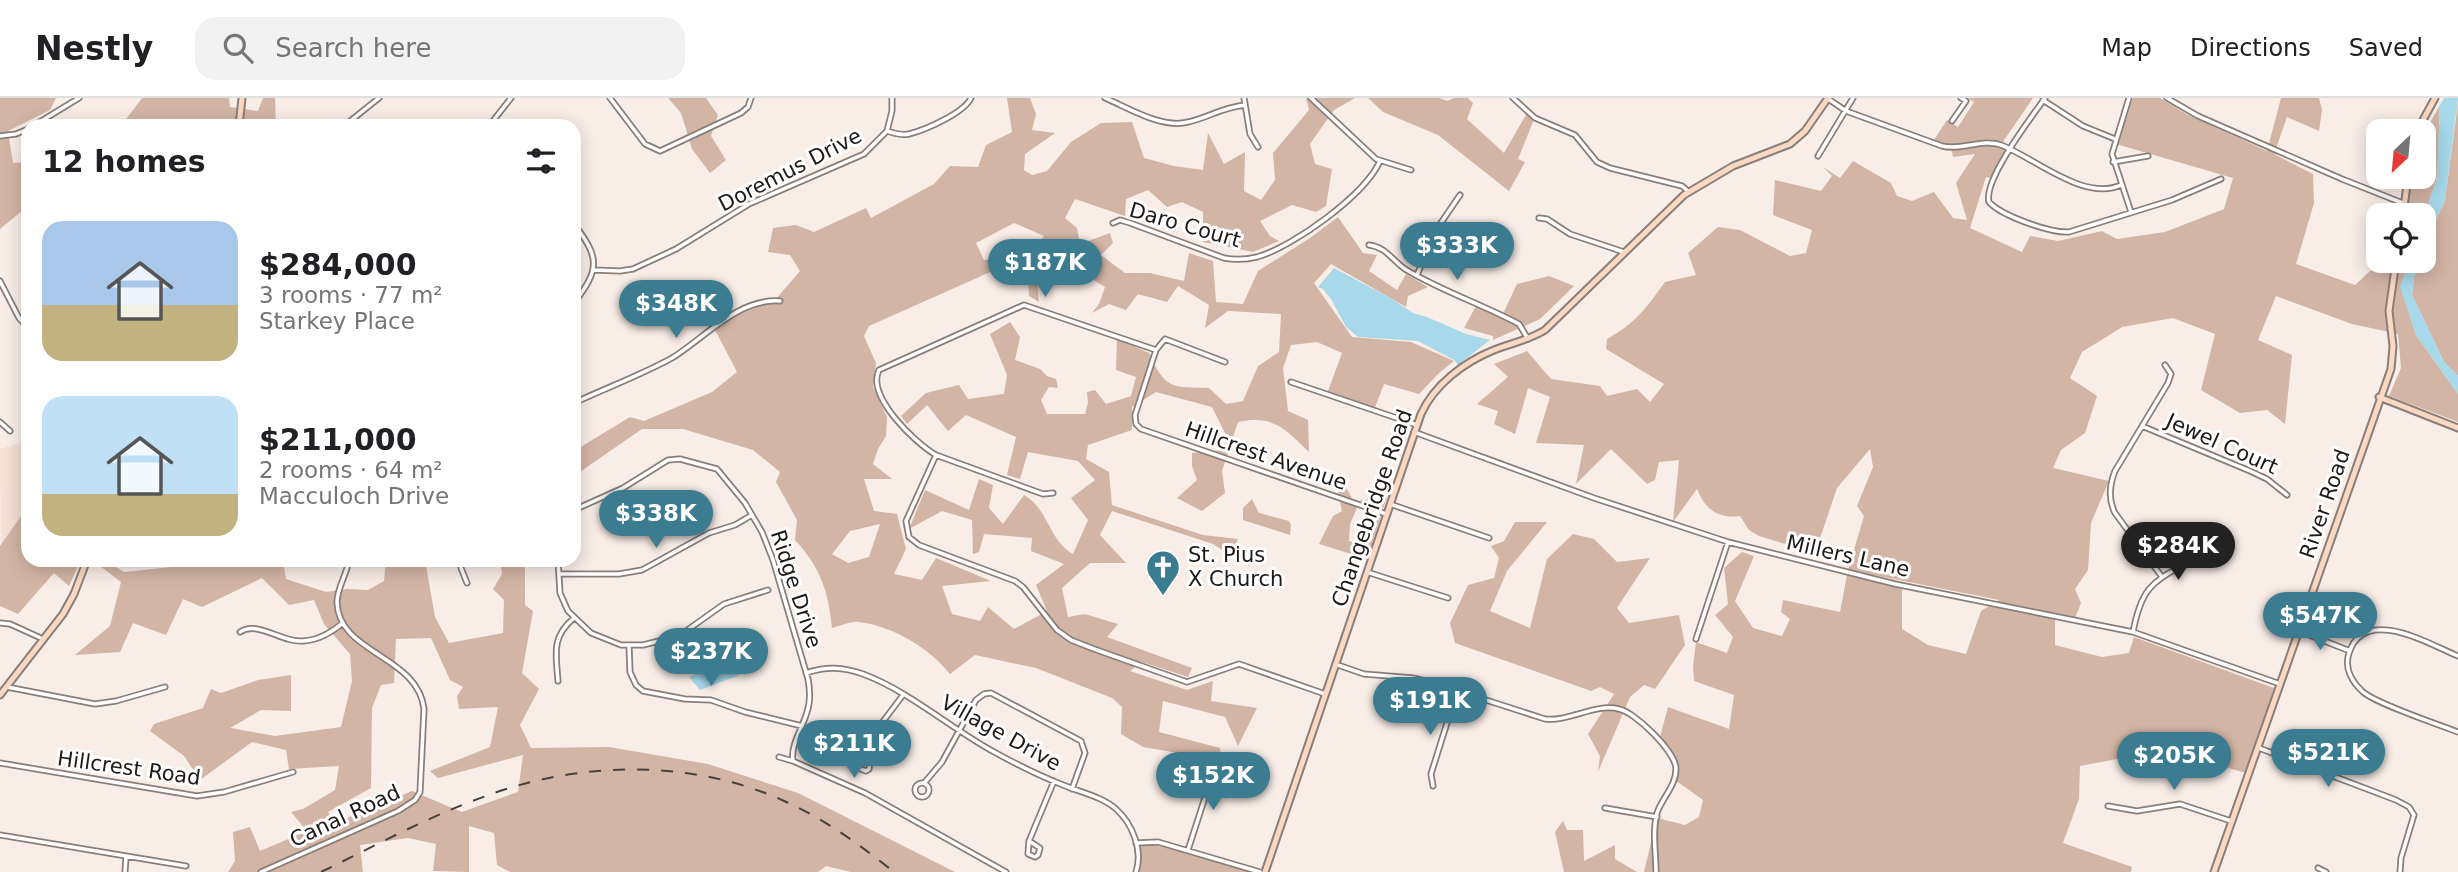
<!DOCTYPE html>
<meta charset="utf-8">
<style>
body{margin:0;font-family:"DejaVu Sans",sans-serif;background:#f2f2f2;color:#202124;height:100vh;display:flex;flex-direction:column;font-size:26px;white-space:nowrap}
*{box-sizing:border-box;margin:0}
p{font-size:23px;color:#757577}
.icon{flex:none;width:38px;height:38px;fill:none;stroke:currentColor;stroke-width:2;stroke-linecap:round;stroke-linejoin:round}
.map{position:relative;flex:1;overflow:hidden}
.panel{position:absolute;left:21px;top:21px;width:560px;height:448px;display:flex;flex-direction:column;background:#fff;border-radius:21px;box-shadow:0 4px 18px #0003}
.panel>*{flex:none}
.needle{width:46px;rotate:206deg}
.controls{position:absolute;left:2366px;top:21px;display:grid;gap:14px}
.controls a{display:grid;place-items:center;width:70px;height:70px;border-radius:14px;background:#fff;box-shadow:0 4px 18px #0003;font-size:35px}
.price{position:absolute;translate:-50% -60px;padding:0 16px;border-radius:24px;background:#3c7c90;color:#fff;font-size:23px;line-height:46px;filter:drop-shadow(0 2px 4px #0008)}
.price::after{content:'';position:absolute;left:50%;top:42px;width:21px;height:16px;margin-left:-10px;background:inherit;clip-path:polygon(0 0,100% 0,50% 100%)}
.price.on{background:#222;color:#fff}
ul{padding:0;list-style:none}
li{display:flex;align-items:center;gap:21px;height:175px;padding:0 21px}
li span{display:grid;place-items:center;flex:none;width:196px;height:140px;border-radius:21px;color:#555}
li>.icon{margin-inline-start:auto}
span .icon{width:84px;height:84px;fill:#fffc;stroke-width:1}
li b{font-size:30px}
h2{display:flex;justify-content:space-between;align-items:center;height:84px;padding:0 21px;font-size:30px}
header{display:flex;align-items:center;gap:42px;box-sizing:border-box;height:98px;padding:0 35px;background:#fff;border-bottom:2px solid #e0e0e0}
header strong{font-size:33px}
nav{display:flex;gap:38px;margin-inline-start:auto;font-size:24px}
.search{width:490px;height:63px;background:#f2f2f2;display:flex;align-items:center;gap:18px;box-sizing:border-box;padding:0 24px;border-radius:21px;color:#757577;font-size:26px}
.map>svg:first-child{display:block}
.built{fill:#f3e0d6}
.green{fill:#d3b5a5;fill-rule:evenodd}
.water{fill:#a7d9ea}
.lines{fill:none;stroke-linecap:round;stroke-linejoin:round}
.street-casing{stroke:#897f7a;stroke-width:7}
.secondary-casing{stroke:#897f7a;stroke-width:9}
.street{stroke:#fff;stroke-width:3.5}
.secondary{stroke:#fbd8c2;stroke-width:5}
.rail{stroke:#47413e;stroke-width:2;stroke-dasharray:12 12;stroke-linecap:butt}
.labels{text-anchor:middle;stroke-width:6;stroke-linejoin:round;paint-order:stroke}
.street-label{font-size:21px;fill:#1d1917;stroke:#fff}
.poi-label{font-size:21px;fill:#1d1917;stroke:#fff;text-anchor:start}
</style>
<header>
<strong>Nestly</strong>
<div class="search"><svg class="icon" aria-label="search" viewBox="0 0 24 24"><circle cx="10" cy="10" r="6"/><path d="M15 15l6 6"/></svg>Search here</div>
<nav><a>Map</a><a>Directions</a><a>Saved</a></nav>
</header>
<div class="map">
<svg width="2458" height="774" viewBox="0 0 2458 774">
<rect width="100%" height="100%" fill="#f9ede7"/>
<path class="built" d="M28 338V414H24L1 448 0 351 20 345Z"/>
<path class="green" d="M0 0H56L50 12 8 33 13 65 28 64V108L0 131Z
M142 0H229L230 9 258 13 263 0H275L276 28H121Z
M668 0H706L718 17 711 38 726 62 710 75 692 51 681 15Z
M1007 0H1030L1036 16 1032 32 1055 35 1025 56 1024 72 1032 77 1047 73 1071 44 1101 25 1132 24 1144 60 1174 68 1203 72 1208 35 1224 66 1245 54 1244 93 1261 102 1275 82 1273 55 1309 12 1306 0H1355L1334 12 1310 46 1315 66 1332 71 1326 108 1316 114 1292 107 1260 123 1270 138 1279 143 1253 154 1203 144V114L1182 104 1167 109 1148 92 1126 101 1125 118 1075 101 1065 120 1077 130 1080 146 1110 135 1113 145 1101 157 1125 175H1150L1184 183 1189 155 1213 163 1216 204 1243 206 1258 173 1310 140 1338 119 1363 155 1377 157 1369 173 1397 192 1406 176 1428 189 1408 198 1406 209 1331 166 1314 185 1352 239 1411 244 1454 263 1439 275 1419 296 1384 286 1374 312 1327 296 1342 255 1317 244 1291 247 1283 270 1288 313 1308 322 1309 354C1284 330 1274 317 1238 324L1222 373 1225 395 1202 413 1177 400 1197 382 1192 368V355L1223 352 1227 339 1212 309 1156 294 1132 309V332L1088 347 1086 361 1109 374 1112 407 1203 437 1238 441 1230 457 1213 446 1112 413 1100 437 1126 465H1090L1062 490 1068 519 1085 516 1118 526 1107 539 1192 570 1188 579 1142 564 1130 573 1187 592 1213 583 1211 603 1257 610 1238 648 1225 619 1163 603 1159 634 1220 650 1221 662 1208 660 1210 662 1208 667 1199 665 1194 672 1175 664 1178 655 1143 649 1121 636 1122 609 1112 600 1036 570 975 557 950 576C930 550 892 528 859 524 851 523 840 528 832 530 828 493 821 470 795 442L797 422 776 384 780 374 753 352 683 331H642L574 378V353L630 319 644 323 712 294 737 274 713 228 762 205 775 202 800 173 790 157 768 154 773 130 796 127 814 134 866 110 871 120 934 86 950 68 978 69 986 47 1012 34ZM1014 125 1044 138 1027 160 1029 198 1039 204 1037 186 1059 168 1058 155 1074 154 1076 171 1105 189 1099 206 1092 215 1109 206 1126 212 1138 196 1167 204 1178 188 1209 207 1205 230 1228 213 1281 216 1279 254 1258 268 1243 303 1226 306 1209 290C1171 289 1165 291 1149 255L1117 240 1116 272 1136 279 1131 298 1106 306 1095 292 1087 294 1088 305 1085 316H1047L1041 302 1049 289 1058 290 1056 281 1047 278 1040 271 1015 262 1020 239 1010 224 990 236 1007 277 1004 296 968 301 959 287 926 295 901 318 907 326 927 307 948 333 966 317 1016 339 1007 377 1020 381 1028 354 1078 363 1095 382 1071 400 1088 422 1073 456C1048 442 1049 411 1024 397L1003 426 989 410 993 387 979 381 969 412 925 392 909 431 942 413 972 422 973 456 979 454 984 436 1032 440 1031 453 1064 466 1036 487 1047 513 1014 531 988 509 980 523 952 516 942 488 991 483 936 460 922 482 894 476 906 451 897 416 874 413 864 381H892L873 366 878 351 886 338 887 319 873 289 876 265 864 238 869 228 997 171 1015 169 1012 158 984 162 976 145ZM880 426 869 459 848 465 832 456 850 433Z
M1368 0H1440L1447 3 1454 0H1468L1473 5 1467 21 1504 55 1527 15 1535 19 1518 61 1525 64 1509 93 1438 37 1383 14Z
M1968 0H2033L2000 48 2009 54 1993 81 1986 79 1970 130 2022 154 2030 138 2058 143 2102 133 2117 141 2165 134 2224 111 2233 80 2116 46 2133 0H2160L2188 17 2267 53 2281 0H2319L2322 12 2319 33 2287 19 2274 56 2313 76 2314 105 2296 166 2355 187 2381 163H2409L2401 189 2416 237 2458 296V324L2389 298 2401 270 2398 236 2352 226 2276 198 2258 242 2292 257 2285 326 2267 312 2240 315 2201 292 2215 236 2173 220 2122 229 2082 254 2070 280 2097 298 2085 335 2061 352 2053 370 2109 383 2091 425 2088 472 2075 491 2081 505 2074 523 2055 520V547L2102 559 2129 555 2134 539 2274 590 2246 675 2129 641 2117 661 2080 668 2079 701 2063 745 2132 769 2131 774H1644L1657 720 1685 727 1699 719 1703 702 1675 682 1678 670 1660 639 1668 609 1729 631 1734 597 1694 583 1693 568 1696 544 1727 555 1733 539 1715 517 1728 506 1724 470 1742 454 1754 458 1735 503 1753 530 1782 538 1790 521 1781 514 1783 502 1840 514 1847 477 1902 491V531L1928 547 1966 556 1981 513 1999 502 1848 472 1864 418 1857 408 1873 369 1870 351 1837 390 1815 455 1759 438 1749 432 1740 418C1718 421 1705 411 1697 391L1673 424 1679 362 1659 364 1655 382 1647 386 1611 351 1576 386 1584 347 1536 345 1550 299 1528 290 1515 336 1494 326 1498 313 1477 306 1508 279 1494 266 1527 253 1551 281 1600 288 1607 298 1637 291 1650 304 1664 286 1606 251 1607 241C1636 225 1646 210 1665 184L1696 177 1688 155 1718 129 1740 132 1790 158 1806 155 1812 132 1773 117 1775 82 1821 93 1832 78 1823 69 1840 80 1853 63 1891 85 1897 98 1912 103 1934 94 1953 120 1967 122 1956 85 1975 56 1953 59 1951 49 1932 45 1947 22 1958 29 1974 4Z
M2458 5V278L2444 264 2412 197 2414 179 2419 163H2424V149L2445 102Z
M2440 7 2437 80 2424 119 2407 117 2412 79H2424V35Z
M1549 178 1574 188 1540 221 1493 242V238L1464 230 1476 208 1501 220 1517 186Z
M1345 387 1357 410 1350 426 1349 443 1361 447 1370 418 1360 402 1387 399 1367 461 1319 446 1333 418 1342 413 1338 395Z
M1252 401 1259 415 1289 423 1291 427 1290 437 1243 422V410Z
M24 414H28V462H81L69 488 54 475 18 516 0 508V448Z
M1515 424H1547L1507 473 1490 513 1530 530 1547 461 1573 436 1594 441 1617 464 1650 460 1617 510 1629 525 1679 517 1685 547 1655 591 1644 587 1630 599 1598 674 1600 658 1588 636 1614 596 1600 589 1591 593 1455 545 1450 525 1468 487 1494 480 1499 460 1491 448 1504 443Z
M92 462H113V467L124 474 237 462H283L286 481 326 494 347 491 368 492 384 483 386 462H425L435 519 449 545 503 535 504 502 493 491 502 476 500 462H525V507L533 513 522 575 539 591 520 627 531 650 609 649 708 666 798 695 955 774H851L826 768 818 774H510L497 767 494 735 469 728V774L433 773 436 746 408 740 360 747 363 774H228L235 763 233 734 250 729 260 753 307 733 291 714 303 711 335 692 339 668 289 671 286 652 252 644 200 682 184 658 150 633 154 626 203 610 211 591 221 595 258 582 291 577V613L261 612 230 630 275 638 341 629 352 583 350 556 324 526 314 502 289 507 262 480 202 509 183 501 166 537 133 525 120 554 75 557 110 528 121 484ZM431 540 450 582 463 589 457 598 459 611 498 609 490 649 430 673 438 680 523 657 518 694 462 714 412 693 335 725 328 714 371 690 372 610 381 587 394 585 396 541Z
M1563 723 1567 732H1583L1584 763 1615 747V761L1637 774H1564L1555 734Z
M1138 744 1224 761 1254 770 1253 774H1133L1137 766Z"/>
<path class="water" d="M2444 0H2458L2445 102 2424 149V119L2437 80 2440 7Z
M2409 163H2419L2414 179 2412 197 2444 264 2458 278V296L2416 237 2400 189Z
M1334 170 1392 201 1413 215 1427 219 1466 236 1490 242 1458 267 1454 262 1418 243 1358 239 1346 229 1331 201 1323 191 1318 189Z
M727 559 767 561 737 578 700 592 689 579Z"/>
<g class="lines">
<g class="street-casing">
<path id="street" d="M610 0 645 46 660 53 741 15 748 9 751 0
M1105 0C1129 10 1162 31 1188 24 1210 19 1220 10 1245 7
M1244 0 1250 36 1258 49
M1311 0 1376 61 1411 72
M1513 0 1535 20 1575 37 1597 64 1610 70 1682 88 1689 94
M1827 0 1846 13 1942 48C1962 53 1982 40 2001 47 2035 60 2084 104 2121 87
M2045 0C2031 20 1983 82 1989 104 2002 118 2050 135 2069 134L2172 102 2221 81
M2129 0 2112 56 2131 114
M2167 0 2198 18 2342 81 2405 106
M2043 2 2083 28 2115 41
M1952 23 1966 3 1961 0
M33 28 79 0
M344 28 379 0
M489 28 511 0
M887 33C894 35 901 38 909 36 925 32 964 15 971 0
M0 38 16 36 28 31
M1818 58 1853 0
M2113 64 2148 58
M1539 120 1547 121 1570 136 1624 154
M1113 125 1120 122 1130 125 1224 160C1235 162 1245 162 1257 159 1293 149 1365 97 1380 63
M574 126C600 160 600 171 574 205
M1369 147C1386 149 1392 162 1405 171 1441 193 1482 206 1519 226L1528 241
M594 172 620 173 633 171 676 151 749 106 864 56 887 33 892 13V0
M1417 177 1436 132 1460 97
M0 183 19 220 28 230
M1156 252 1135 317 1136 326 1141 331 1386 416
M1291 284 1417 327
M574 305C606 290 641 277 672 260 705 240 738 200 780 203
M0 324 10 333
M2142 328 2250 373 2267 381 2287 397
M1414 334 1594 400 1728 444 1895 486 2133 534 2280 586
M936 357 906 423 909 439 919 447 1015 483 1023 489 1057 532 1071 542 1094 551 1187 584 1239 566 1325 596
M1053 395 1043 396 936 357C915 345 866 298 879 272L1024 207 1156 252 1165 241 1225 264
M1390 406 1489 440
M574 412 623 390 668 362 680 361 717 371 745 405 762 434 773 462 808 581C810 592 811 603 807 614 803 629 790 648 793 663
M460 462 461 470 467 485
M558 462 560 495 568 513 591 535 621 547H643L679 538 724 506 768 492
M1367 474 1448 500
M559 476H619L642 472 709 435 735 427 752 417
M2162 479 2115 415C2108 401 2109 388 2115 373L2168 285 2171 276 2165 267
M0 525 10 526 43 541
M2299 533 2350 553
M240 534C258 522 282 545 303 543 319 542 330 535 343 525
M2133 534C2142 486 2154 484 2193 461 2204 455 2212 451 2218 440
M1696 541 1728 444
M629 548 630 574 636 587 643 593 685 601 711 602 745 614 802 628
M2458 558C2429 546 2364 507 2349 555 2344 570 2352 584 2363 594 2377 606 2437 626 2458 634
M1335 566 1364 576 1413 580 1430 584 1545 621C1569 624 1595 605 1619 611 1635 614 1676 654 1676 671 1676 688 1662 700 1657 715 1652 734 1656 755 1656 774
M806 575C826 568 843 569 863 576 911 594 951 631 996 655 1018 667 1040 678 1063 687 1080 694 1103 699 1116 711 1133 726 1143 753 1136 774
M558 583C556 556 551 539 574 520
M7 589 95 606 116 603 165 589
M2259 650 2396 702 2409 709 2414 717 2401 760 2400 774
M861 658 875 634 903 597
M861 658 870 663 869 671 866 673 858 670 857 666Z
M779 659 793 663 865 695 1006 774
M0 665 197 698 224 694 293 674
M925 684 942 664 976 602 984 596 991 595 1081 643 1085 655 1072 691
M915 692a7 7 0 1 1 14 0a7 7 0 1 1-14 0Z
M1433 688 1431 676 1457 593
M2108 708 2137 713 2180 706 2231 723
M1605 710 1657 719
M0 737 186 768
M1029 743 1054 683
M1029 743 1040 750 1038 757 1035 759 1028 756Z
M1136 745 1158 744 1260 774
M1188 752 1209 687 1207 675
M2318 770 2326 774
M125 774 126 759
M261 774 398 713 415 702 420 694 424 611C418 557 338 556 337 504 337 490 347 476 349 462"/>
</g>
<g class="secondary-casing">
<path id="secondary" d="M239 28 242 0
M2417 33 2435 0
M2403 117 2408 79
M2379 299 2458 330
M0 597 63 516 74 496 87 462
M1265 774 1421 316C1434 287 1464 264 1494 252 1512 245 1529 242 1545 232L1684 97 1733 68 1790 46 1805 33 1828 0
M2214 774 2391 271 2393 248 2389 213 2396 163"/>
</g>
<use href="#street" class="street"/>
<use href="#secondary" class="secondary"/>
<path class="rail" d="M321 774C375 748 429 718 486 698 580 663 690 661 782 702 823 720 859 746 894 774"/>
</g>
<defs>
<g id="church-pin" transform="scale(1.75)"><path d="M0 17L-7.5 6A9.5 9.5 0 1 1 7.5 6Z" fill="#3c7c90" stroke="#fff"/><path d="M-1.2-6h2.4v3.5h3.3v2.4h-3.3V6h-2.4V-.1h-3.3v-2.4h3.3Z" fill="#fff"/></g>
</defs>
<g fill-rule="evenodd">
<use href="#church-pin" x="1163" y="469"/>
</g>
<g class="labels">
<g class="street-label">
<text transform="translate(790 72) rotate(-27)" y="7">Doremus Drive</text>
<text transform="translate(1185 127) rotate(16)" y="7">Daro Court</text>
<text transform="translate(2222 346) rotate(24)" y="7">Jewel Court</text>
<text transform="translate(1266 358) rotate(19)" y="7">Hillcrest Avenue</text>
<text transform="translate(2325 406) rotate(-71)" y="7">River Road</text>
<text transform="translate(1372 410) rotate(-71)" y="7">Changebridge Road</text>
<text transform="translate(1848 458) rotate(13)" y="7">Millers Lane</text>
<text transform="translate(796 491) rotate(72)" y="7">Ridge Drive</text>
<text transform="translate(1001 635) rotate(29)" y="7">Village Drive</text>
<text transform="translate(129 670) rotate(8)" y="7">Hillcrest Road</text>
<text transform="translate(345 718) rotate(-25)" y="7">Canal Road</text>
</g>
<g class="poi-label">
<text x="1188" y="464">St. Pius<tspan x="1188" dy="24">X Church</tspan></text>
</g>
</g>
</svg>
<div class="controls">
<a><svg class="needle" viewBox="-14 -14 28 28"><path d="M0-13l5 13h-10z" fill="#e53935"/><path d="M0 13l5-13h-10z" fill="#757577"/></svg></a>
<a><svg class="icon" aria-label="locate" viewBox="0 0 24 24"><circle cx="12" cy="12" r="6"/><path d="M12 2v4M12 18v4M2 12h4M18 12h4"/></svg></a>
</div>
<b class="price" style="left:1457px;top:184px">$333K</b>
<b class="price" style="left:1045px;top:201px">$187K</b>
<b class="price" style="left:676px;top:242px">$348K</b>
<b class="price" style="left:656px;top:452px">$338K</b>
<b class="price on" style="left:2178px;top:484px">$284K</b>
<b class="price" style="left:2320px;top:554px">$547K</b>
<b class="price" style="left:711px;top:590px">$237K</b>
<b class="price" style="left:1430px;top:639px">$191K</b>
<b class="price" style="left:854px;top:682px">$211K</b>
<b class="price" style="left:2328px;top:691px">$521K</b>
<b class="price" style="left:2174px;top:694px">$205K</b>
<b class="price" style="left:1213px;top:714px">$152K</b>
<section class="panel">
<h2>12 homes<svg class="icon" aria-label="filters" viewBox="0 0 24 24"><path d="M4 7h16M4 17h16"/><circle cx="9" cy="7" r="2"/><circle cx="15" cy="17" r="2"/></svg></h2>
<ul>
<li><span style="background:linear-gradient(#a9c7e8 60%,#c2b280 0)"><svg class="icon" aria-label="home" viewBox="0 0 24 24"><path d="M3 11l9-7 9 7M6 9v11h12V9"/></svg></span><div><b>$284,000</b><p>3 rooms · 77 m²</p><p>Starkey Place</p></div></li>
<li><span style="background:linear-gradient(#bfe0f5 70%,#c2b280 0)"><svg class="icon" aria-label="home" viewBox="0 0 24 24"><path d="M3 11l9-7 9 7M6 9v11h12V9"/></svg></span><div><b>$211,000</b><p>2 rooms · 64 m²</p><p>Macculoch Drive</p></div></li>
</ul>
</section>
</div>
